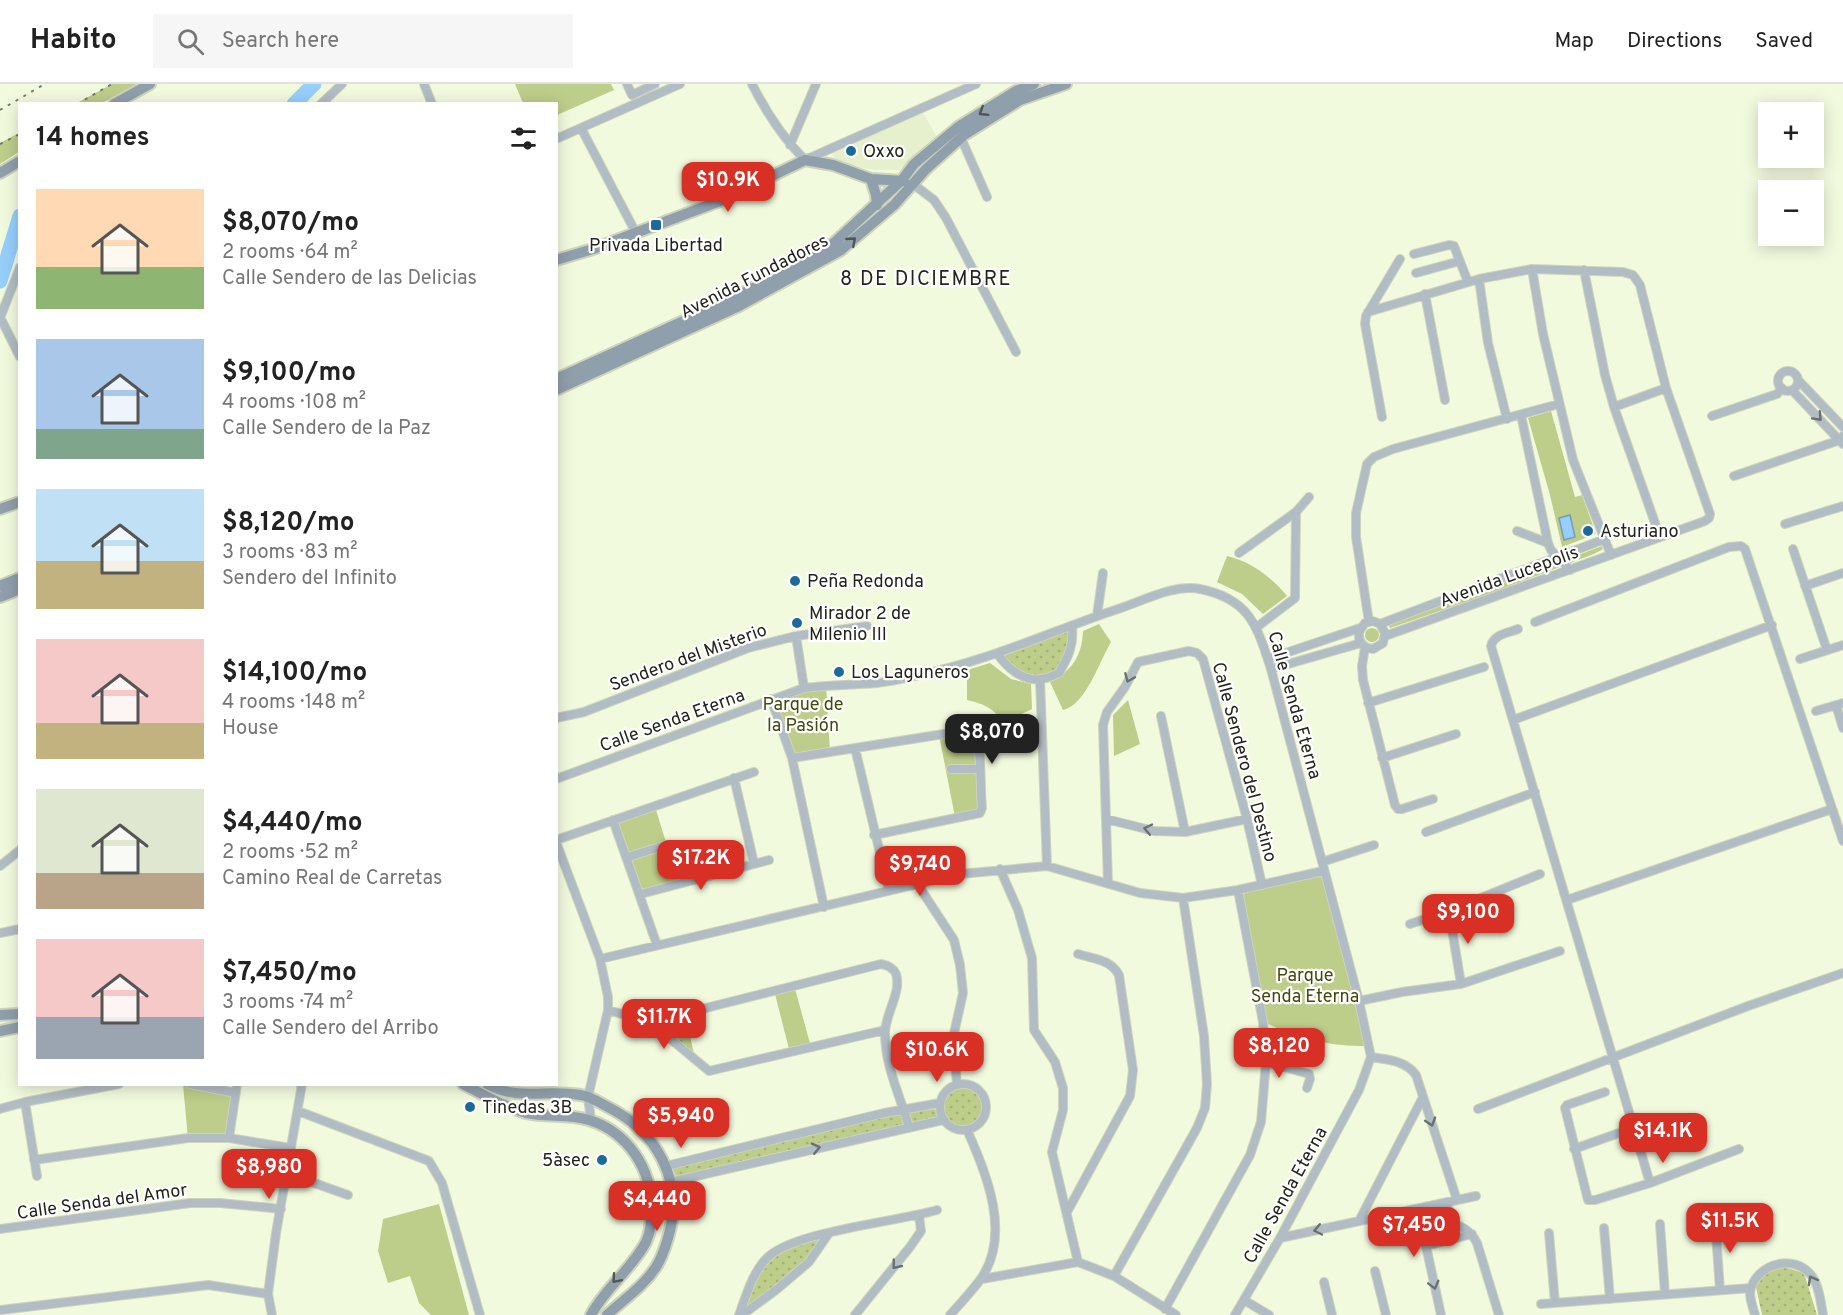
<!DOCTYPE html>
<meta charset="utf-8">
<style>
body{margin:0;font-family:Overpass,sans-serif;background:#f6f6f6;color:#222;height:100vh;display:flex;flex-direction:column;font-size:22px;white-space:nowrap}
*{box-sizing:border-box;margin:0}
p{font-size:20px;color:#767676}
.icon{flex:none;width:33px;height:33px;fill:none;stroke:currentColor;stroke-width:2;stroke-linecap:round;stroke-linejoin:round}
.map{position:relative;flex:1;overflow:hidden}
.details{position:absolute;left:18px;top:18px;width:540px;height:984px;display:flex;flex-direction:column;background:#fff;border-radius:0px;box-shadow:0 3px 15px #0003}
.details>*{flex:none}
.buttons{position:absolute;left:1758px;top:18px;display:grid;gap:12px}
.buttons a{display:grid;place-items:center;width:66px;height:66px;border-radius:0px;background:#fff;box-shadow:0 3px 15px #0003;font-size:30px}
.price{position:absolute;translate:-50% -51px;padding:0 14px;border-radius:12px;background:#d93025;color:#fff;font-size:20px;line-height:39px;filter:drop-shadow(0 2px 3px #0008)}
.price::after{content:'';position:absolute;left:50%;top:36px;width:18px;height:14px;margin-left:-9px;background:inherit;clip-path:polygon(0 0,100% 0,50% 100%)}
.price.on{background:#222;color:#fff}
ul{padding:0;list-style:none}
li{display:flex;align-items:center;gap:18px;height:150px;padding:0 18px}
li span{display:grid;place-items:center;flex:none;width:168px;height:120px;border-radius:0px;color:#555}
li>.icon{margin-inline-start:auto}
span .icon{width:72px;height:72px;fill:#fffc;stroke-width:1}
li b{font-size:26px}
h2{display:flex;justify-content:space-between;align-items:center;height:72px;padding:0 18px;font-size:26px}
header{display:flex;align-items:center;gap:36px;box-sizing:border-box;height:84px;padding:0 30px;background:#fff;border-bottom:2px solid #e0e0e0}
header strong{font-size:28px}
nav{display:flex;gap:33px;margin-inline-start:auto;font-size:21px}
.search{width:420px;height:54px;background:#f6f6f6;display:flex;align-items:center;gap:15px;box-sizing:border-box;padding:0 21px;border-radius:0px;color:#767676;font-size:22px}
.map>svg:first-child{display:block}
.built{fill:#e6f0cd}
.grass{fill:url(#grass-dots)}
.park{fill:#bdcd8a}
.water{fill:#96cffd;stroke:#749cb9;stroke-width:1.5}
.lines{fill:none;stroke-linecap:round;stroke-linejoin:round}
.river{stroke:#96cffd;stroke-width:15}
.street-casing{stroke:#cdd4bb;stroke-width:10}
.secondary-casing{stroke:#cdd4bb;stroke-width:14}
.street{stroke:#b2bcc4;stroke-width:8}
.secondary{stroke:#909fac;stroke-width:10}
.rail{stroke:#747968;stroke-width:2;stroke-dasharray:3 6;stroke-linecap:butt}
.oneway{stroke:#4f5655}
.oneway2{stroke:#6a7070}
.poi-dot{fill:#1c6a9c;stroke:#fff;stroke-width:2}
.labels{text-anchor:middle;stroke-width:4.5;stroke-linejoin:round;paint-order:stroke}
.poi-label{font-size:18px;fill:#23251b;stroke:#fff;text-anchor:start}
.street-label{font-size:18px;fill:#23251b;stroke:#fff}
.park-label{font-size:18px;fill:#404b0e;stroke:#fff}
.neighbourhood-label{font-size:20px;letter-spacing:1.5px;fill:#23251b;stroke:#fff}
</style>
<header>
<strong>Habito</strong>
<div class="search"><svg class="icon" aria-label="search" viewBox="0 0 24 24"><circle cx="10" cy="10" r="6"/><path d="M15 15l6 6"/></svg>Search here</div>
<nav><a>Map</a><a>Directions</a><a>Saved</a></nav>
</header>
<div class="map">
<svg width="1843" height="1231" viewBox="0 0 1843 1231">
<defs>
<pattern id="grass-dots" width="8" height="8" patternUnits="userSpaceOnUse" patternTransform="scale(1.5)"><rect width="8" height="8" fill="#bdcd8a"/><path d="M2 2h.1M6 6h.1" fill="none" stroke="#a2b076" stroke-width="1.8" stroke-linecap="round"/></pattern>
</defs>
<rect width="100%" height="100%" fill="#f2fade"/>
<path class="built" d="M922 27 937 53 931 56 900 86 868 85 837 77 831 68Z"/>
<path class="grass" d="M1072 543 1073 556 1059 589C1025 601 1021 593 997 569Z
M685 928 695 975 650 938Z
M968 1000 982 1009C998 1038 966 1060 943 1036L670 1098 666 1082 940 1019C946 1005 953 1001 968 1000Z
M829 1149 809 1178 742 1231 749 1202 780 1163Z
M1784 1183 1804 1189 1817 1231H1762L1756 1203 1765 1189Z"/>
<path class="park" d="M112 0H141L102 19 75 20Z
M515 0H611L614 6 557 31 556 20 523 19Z
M19 49V68L0 80V59Z
M1551 327 1575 413 1582 411 1596 450 1562 463 1550 411 1528 334Z
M1602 462 1603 465 1594 470 1483 512 1390 544 1388 539 1503 499Z
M1227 472C1252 478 1271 493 1287 512L1263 530 1242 510 1217 498Z
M1099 540 1111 558C1100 576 1086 621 1063 626L1050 598C1072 587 1082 572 1083 547Z
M1365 551a7 7 0 1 1 14 0a7 7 0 1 1-14 0Z
M990 579 1011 595 1031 600 1032 625 1003 639C994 624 984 620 967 616V586Z
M826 601 830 667 792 674 771 615Z
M1128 616 1140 660 1114 672 1113 631Z
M975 648 981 727 955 733 939 651Z
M656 726 678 797 641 806 617 740Z
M1323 787 1369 962C1324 962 1303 955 1263 938L1238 806Z
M794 901 811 963 790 969 774 906Z
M183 1001 236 1009 229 1054H188Z
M439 1120 469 1231H431L419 1219 410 1192 388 1199 378 1167 383 1135Z"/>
<path class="water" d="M1570 431 1575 453 1564 456 1559 434Z"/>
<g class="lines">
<path class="river" d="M294 20 314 0
M0 197 20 132"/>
<g class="street-casing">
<path id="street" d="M424 0 432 20
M627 0 632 11 655 0
M752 0C766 28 783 54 805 76L976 0
M321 20 342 0
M581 44 636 149
M961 54 987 113
M556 55 680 0
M790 61 816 0
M913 100 934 116 946 134 1016 268
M1414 170 1449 161 1454 162 1468 198
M1532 185 1543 250 1573 376 1611 471
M1584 186 1605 291 1614 323 1660 453
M1416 189 1460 177
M1479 195 1488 259 1507 335
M1425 210 1445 316
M1368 228 1479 195 1532 185 1623 188 1633 191 1640 201 1666 304 1710 430 1709 434 1705 437 1385 552
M0 233 20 273
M0 234 20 183
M1778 297a10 10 0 1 1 20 0a10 10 0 1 1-20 0Z
M1798 296 1843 343
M1792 306 1843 360
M1614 323 1666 304
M1521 331 1548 459 1551 466 1570 486
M1712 332 1777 310 1782 304
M1382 333 1365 240 1366 232 1400 175
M1734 392 1840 356 1843 352
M1785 440 1843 422
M1517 447 1548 459
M1793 465 1827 566
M1239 469 1296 428 1309 413
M1805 502 1843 489
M1097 532 1103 489
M1369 538 1356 453V429L1367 380 1374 373 1393 365 1559 320
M1535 538 1729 463 1741 462 1745 465 1843 757
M1380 540 1385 549 1383 559 1373 565C1363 564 1358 558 1359 548L1365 539 1373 537 1380 540 1605 455
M1257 543 1295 514 1296 428
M1518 545C1508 549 1494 550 1491 562L1650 1099
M796 552 804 604
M1365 563 1362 582 1363 596 1395 721 1398 725H1402L1433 715
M997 569C1006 583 1023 598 1041 595 1047 595 1054 591 1059 589 1068 573 1074 562 1072 543
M1268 575 1360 544
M1800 575 1843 561
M1271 585 1361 559
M1040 596 1047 782
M771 615 792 674 824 823
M1368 619 1484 583
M1836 621 1843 644
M1816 627 1843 619
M1161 632 1185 748
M556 634 584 628 748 564 796 552 867 542
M1513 636 1772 541
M855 664 889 807
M792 674 969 646 975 648C982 664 980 705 982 724L980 729 874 751
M1382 674 1456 650
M951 685H979
M734 694 754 779
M556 695 804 604C828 601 852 601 877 599 897 597 919 591 940 586 1002 571 1060 544 1121 524 1145 516 1174 500 1200 505 1250 515 1257 542 1271 585L1359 917 1371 973 1359 1006 1280 1154 1235 1231
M1106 735 1154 747 1185 748 1247 735
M613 736 657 861
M1426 748 1535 708
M556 756 754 688
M556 758 600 875 608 913V926L588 1013 591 1036
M628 773 666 761
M1322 778 1374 761
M0 782 20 766
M1000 785 1018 826 1032 874 1034 946 1055 978 1063 1004V1026L1052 1068 1078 1178
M1108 799 1103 641 1107 628 1125 603 1138 578 1189 567 1197 569 1203 575 1247 735 1262 801
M918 801 954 856 960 881 963 909 953 954 957 1001
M641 810 769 776
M1567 816 1832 725
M1449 827 1461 900
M1410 840 1449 827 1540 790
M0 849 20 845
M600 875 960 790 1047 782 1140 809 1183 814 1238 806 1323 787
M1359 917 1402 908 1461 900 1560 867
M608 926 650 938 709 987 885 946
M650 938 881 880C887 881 893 883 896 890 902 908 885 930 885 949 885 983 900 1011 909 1043
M1371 973C1388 976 1405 976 1416 991L1457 1116
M1266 978 1309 990 1310 995 1307 1004
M940 1023a23 23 0 1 1 46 0a23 23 0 1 1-46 0Z
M190 1000 236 1009
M1605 1008 1567 1021 1565 1024 1588 1116H1595L1650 1099 1739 1065
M25 1018 37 1092
M0 1025 25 1018 119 1000
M1478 1025 1748 922 1843 889
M298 1027 429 1077 442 1099 480 1231
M229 1054 237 1000
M1574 1065 1633 1044
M34 1076 188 1054H229L291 1064
M666 1082 884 1029 940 1019
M286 1089 348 1111
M670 1098 943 1036
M1447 1118 1452 1139
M1433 1121 1437 1141
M1067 1128 1130 1012 1133 986 1119 891C1110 875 1094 875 1078 870
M1715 1136 1720 1206
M1359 1137 1423 1013
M1660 1140 1665 1210
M1604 1144 1610 1215
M0 1145 190 1119H220L281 1125
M1549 1149 1555 1219
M1280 1154 1476 1112
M1426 1162 1472 1150
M1375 1187 1386 1231
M1114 1192 1197 1044 1205 1024 1207 1000 1204 952 1183 814
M982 1195 1078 1178 1114 1192 1176 1231
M1324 1198 1332 1231
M1244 1216 1269 1231
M1541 1220 1751 1204
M1165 1225 1250 1071 1261 1038 1266 978 1263 938 1238 806
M1 1226 208 1201 268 1210
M272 1231 268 1210 276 1149 302 1000
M739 1231C746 1212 753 1187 768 1173 796 1147 896 1138 937 1126
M742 1231 776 1206 809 1178 829 1149
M855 1231 910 1163 921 1147 919 1131
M950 1231C960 1220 971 1208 980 1196 1012 1152 987 1090 967 1046
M1441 1231 1426 1162 1430 1151 1437 1141C1454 1137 1469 1143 1477 1159L1499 1231
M1755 1231C1753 1223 1748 1212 1751 1204 1759 1179 1794 1170 1811 1191 1819 1201 1821 1219 1823 1231"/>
</g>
<g class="secondary-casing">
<path id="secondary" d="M114 20 150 0
M0 89 20 77
M871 95 876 111 877 121
M556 176 593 165 720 117 805 76 833 81 871 95 904 97
M556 295 734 214 807 176 834 159 902 96 914 80 958 43 1016 7 1034 0
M556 306 737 223 841 166 894 121 926 85 964 51 1020 16 1066 0
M0 425 20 418
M0 502 20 494
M0 513 20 505
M0 931 20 930
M0 947 20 943
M463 1000C483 1010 504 1023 526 1029 546 1034 568 1029 589 1036 628 1048 653 1086 651 1127 651 1137 651 1148 646 1158 632 1185 605 1204 591 1231
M487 1000C519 1018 551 1004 585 1012 592 1014 599 1018 606 1022 657 1047 685 1097 668 1154 665 1164 662 1174 656 1183 643 1203 624 1215 607 1231"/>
</g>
<use href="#street" class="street"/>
<use href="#secondary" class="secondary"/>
<path class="rail" d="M77 20 112 0
M0 26 45 0
M0 60 20 50"/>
</g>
<defs><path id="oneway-chevron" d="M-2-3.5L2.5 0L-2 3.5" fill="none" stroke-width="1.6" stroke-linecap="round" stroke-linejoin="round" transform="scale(1.5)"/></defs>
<g class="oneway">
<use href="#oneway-chevron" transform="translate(983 28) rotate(148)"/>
<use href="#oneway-chevron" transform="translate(852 157) rotate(-41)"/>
<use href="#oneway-chevron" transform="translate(616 1195) rotate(131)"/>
</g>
<g class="oneway2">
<use href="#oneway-chevron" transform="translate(1818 333) rotate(47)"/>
<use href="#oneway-chevron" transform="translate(1129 594) rotate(113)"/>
<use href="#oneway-chevron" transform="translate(1148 745) rotate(-168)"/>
<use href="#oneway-chevron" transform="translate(1431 1038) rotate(72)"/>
<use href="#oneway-chevron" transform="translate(816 1064) rotate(-13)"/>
<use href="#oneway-chevron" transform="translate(1318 1146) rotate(168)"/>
<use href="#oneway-chevron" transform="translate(896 1181) rotate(129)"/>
<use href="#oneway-chevron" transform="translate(1812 1196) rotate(-119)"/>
<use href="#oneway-chevron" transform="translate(1434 1201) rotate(76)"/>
</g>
<g class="poi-dot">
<circle cx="851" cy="67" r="6"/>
<rect x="650" y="135" width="12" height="12" rx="3"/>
<circle cx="1588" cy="447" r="6"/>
<circle cx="795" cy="497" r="6"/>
<circle cx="797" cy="539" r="6"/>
<circle cx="839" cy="588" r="6"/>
<circle cx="470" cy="1023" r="6"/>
<circle cx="602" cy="1076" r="6"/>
</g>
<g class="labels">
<g class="poi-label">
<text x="863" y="73">Oxxo</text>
<text x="656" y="167" text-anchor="middle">Privada Libertad</text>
<text x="1600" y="453">Asturiano</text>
<text x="807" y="503">Peña Redonda</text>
<text x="809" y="535">Mirador 2 de<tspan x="809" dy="21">Milenio III</tspan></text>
<text x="851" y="594">Los Laguneros</text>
<text x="482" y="1029">Tinedas 3B</text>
<text x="590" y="1082" text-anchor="end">5àsec</text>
</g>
<g class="street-label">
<text transform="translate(754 192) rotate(-27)" y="6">Avenida Fundadores</text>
<text transform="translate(1509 492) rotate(-20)" y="6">Avenida Lucepolis</text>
<text transform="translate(688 573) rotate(-20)" y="6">Sendero del Misterio</text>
<text transform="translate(1295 621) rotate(74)" y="6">Calle Senda Eterna</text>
<text transform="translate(672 636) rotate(-20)" y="6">Calle Senda Eterna</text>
<text transform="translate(1245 678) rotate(75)" y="6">Calle Sendero del Destino</text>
<text transform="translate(1285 1111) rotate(-61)" y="6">Calle Senda Eterna</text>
<text transform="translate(102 1117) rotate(-8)" y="6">Calle Senda del Amor</text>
</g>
<g class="park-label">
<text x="803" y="626">Parque de<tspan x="803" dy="21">la Pasión</tspan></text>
<text x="1305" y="897">Parque<tspan x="1305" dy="21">Senda Eterna</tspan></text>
</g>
<g class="neighbourhood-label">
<text x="926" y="201">8 DE DICIEMBRE</text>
</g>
</g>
</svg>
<div class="buttons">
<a>+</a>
<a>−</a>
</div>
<b class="price" style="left:728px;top:129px">$10.9K</b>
<b class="price on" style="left:992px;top:681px">$8,070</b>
<b class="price" style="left:701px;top:807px">$17.2K</b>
<b class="price" style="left:920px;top:813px">$9,740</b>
<b class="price" style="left:1468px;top:861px">$9,100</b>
<b class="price" style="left:664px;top:966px">$11.7K</b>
<b class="price" style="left:1279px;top:995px">$8,120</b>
<b class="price" style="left:937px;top:999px">$10.6K</b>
<b class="price" style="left:681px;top:1065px">$5,940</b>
<b class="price" style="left:1663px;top:1080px">$14.1K</b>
<b class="price" style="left:269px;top:1116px">$8,980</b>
<b class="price" style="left:657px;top:1148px">$4,440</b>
<b class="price" style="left:1730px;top:1170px">$11.5K</b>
<b class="price" style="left:1414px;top:1174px">$7,450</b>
<section class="details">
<h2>14 homes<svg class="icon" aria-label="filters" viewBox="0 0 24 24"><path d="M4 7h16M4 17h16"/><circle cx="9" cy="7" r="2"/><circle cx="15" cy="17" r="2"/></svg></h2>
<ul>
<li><span style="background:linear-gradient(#ffd9b3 65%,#8fb573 0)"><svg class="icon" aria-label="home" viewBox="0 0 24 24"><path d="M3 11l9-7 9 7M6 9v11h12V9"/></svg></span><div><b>$8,070/mo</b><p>2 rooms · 64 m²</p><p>Calle Sendero de las Delicias</p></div></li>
<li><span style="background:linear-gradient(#a9c7e8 75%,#7fa58c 0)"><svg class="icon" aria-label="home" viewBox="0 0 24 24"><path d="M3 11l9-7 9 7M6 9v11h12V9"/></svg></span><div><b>$9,100/mo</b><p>4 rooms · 108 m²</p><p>Calle Sendero de la Paz</p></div></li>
<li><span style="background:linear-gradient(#bfe0f5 60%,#c2b280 0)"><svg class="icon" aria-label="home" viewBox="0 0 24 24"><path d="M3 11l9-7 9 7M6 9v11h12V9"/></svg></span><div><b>$8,120/mo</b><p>3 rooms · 83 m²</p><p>Sendero del Infinito</p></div></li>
<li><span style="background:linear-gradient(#f6c9c9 70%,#c2b280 0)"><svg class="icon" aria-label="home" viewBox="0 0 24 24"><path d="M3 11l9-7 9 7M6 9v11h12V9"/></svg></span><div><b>$14,100/mo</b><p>4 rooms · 148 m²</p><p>House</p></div></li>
<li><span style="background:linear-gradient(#dfe7d0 70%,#b9a48a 0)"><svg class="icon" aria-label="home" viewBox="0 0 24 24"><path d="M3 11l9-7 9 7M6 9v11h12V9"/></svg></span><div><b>$4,440/mo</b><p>2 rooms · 52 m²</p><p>Camino Real de Carretas</p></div></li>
<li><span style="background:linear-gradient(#f6c9c9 65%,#9aa5b1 0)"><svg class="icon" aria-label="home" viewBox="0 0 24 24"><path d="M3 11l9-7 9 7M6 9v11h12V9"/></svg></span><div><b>$7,450/mo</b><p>3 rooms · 74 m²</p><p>Calle Sendero del Arribo</p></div></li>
</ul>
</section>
</div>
